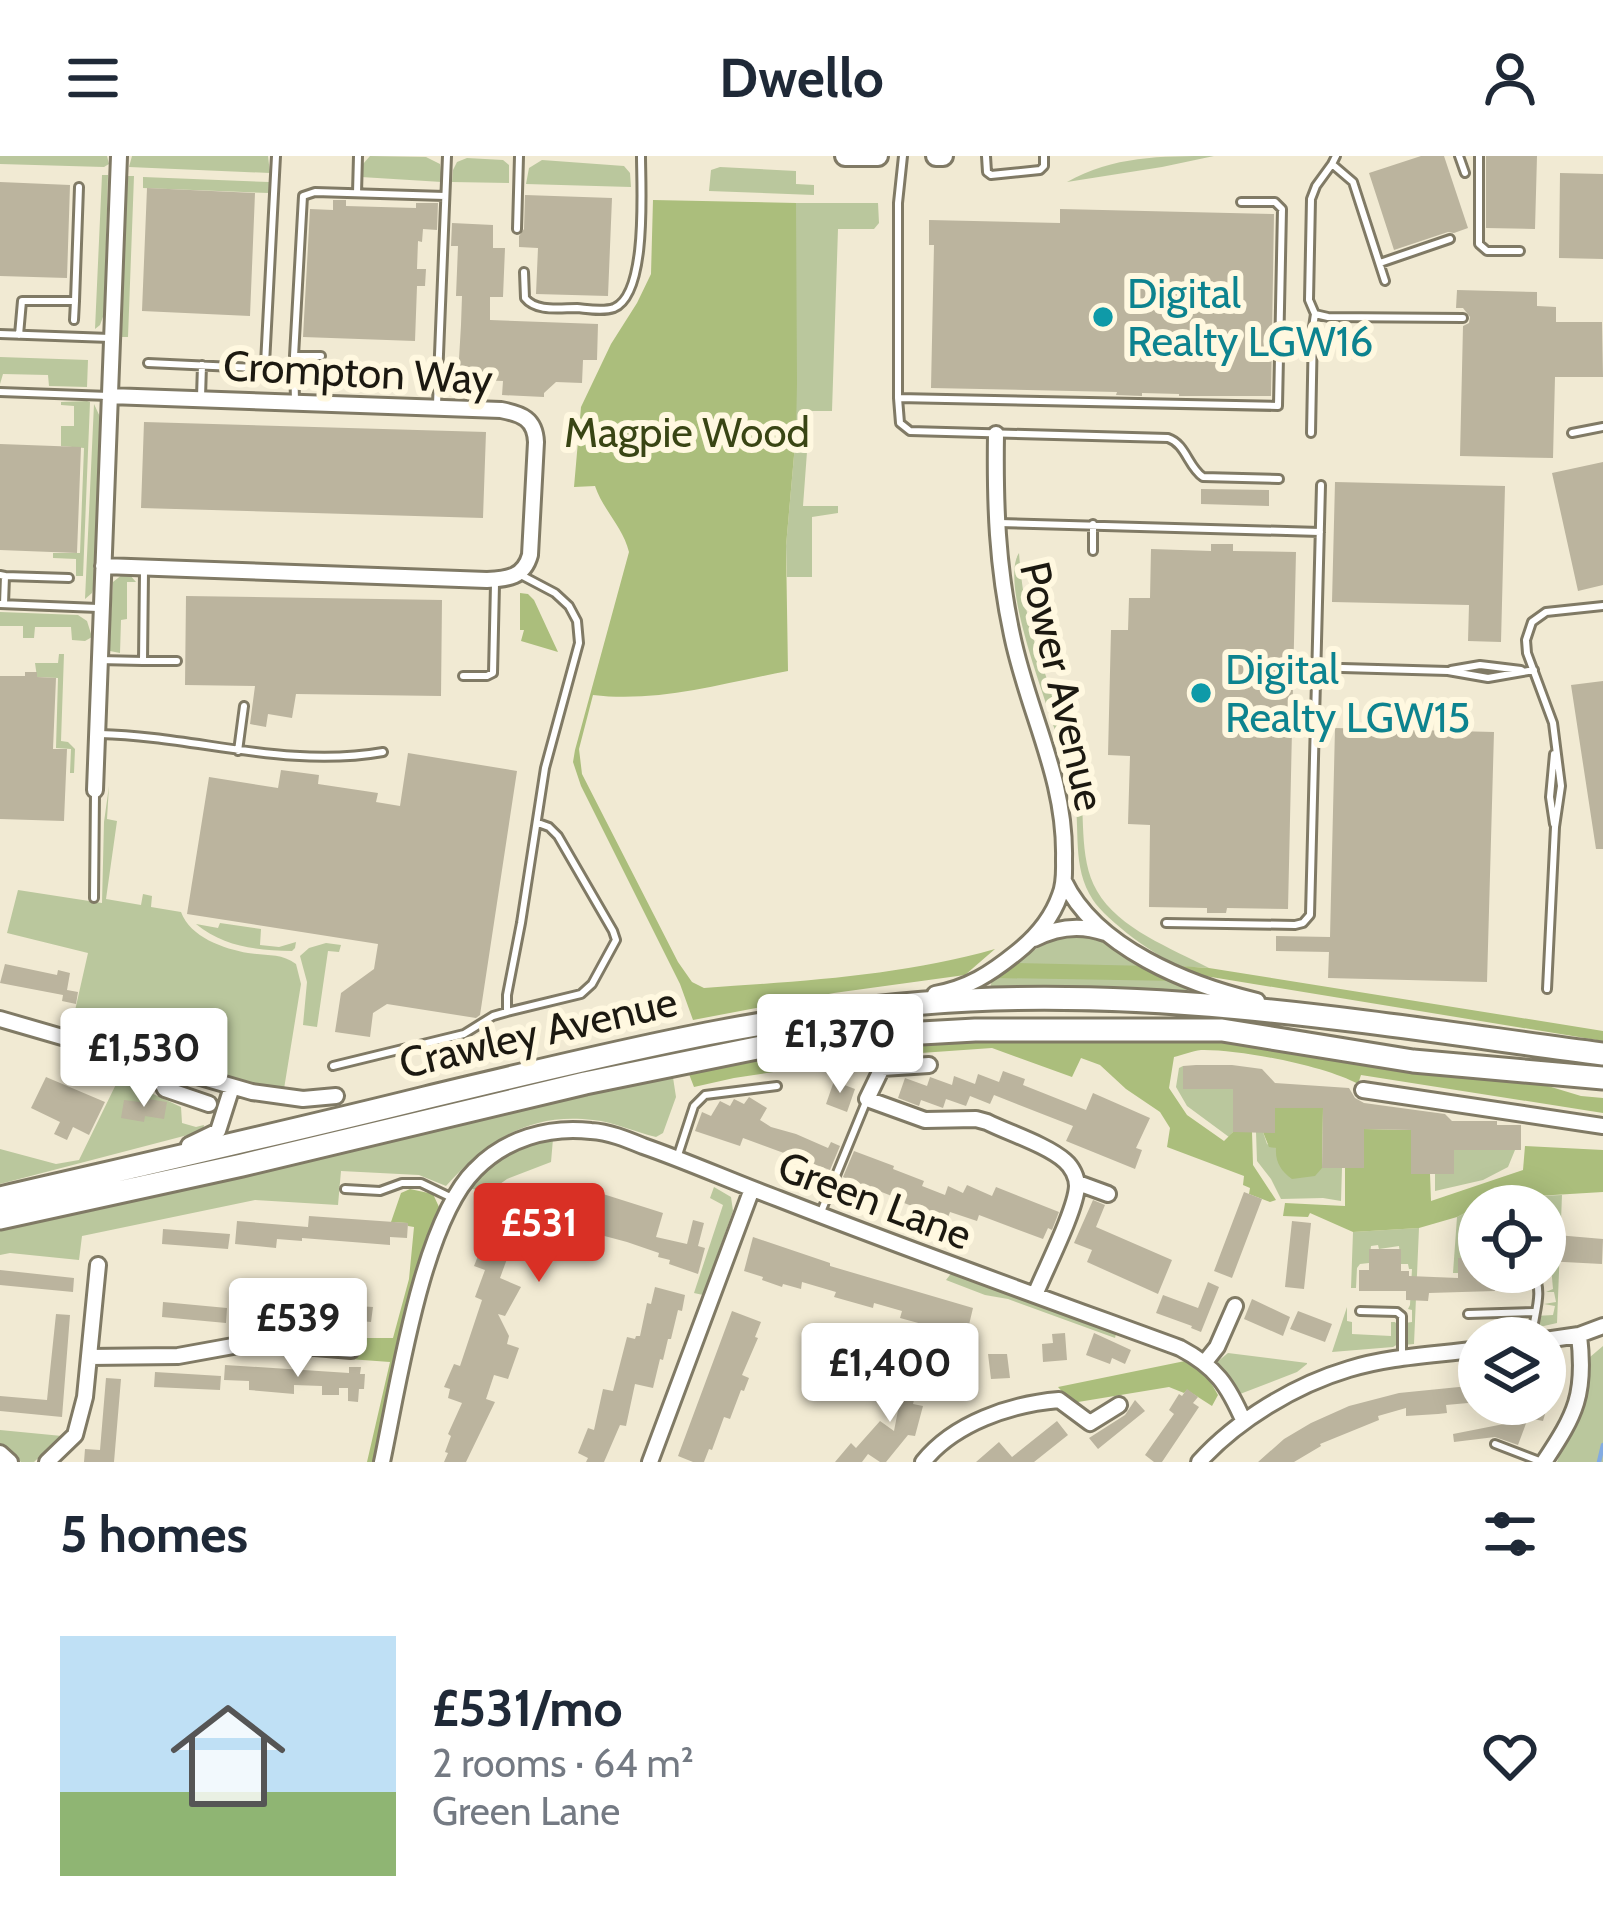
<!DOCTYPE html>
<meta charset="utf-8">
<style>
body{margin:0;font-family:Cabin,sans-serif;background:#f6f6f7;color:#1f2937;height:100vh;display:flex;flex-direction:column;font-size:45px;white-space:nowrap}
*{box-sizing:border-box;margin:0}
p{font-size:39px;color:#747a83}
.icon{flex:none;width:66px;height:66px;fill:none;stroke:currentColor;stroke-width:2;stroke-linecap:round;stroke-linejoin:round}
.map{position:relative;height:1306px;overflow:hidden}
.side{display:flex;flex-direction:column;background:#fff;flex:1}
.side>*{flex:none}
.tools{position:absolute;left:1458px;top:1029px;display:grid;gap:24px}
.tools a{display:grid;place-items:center;width:108px;height:108px;border-radius:50%;background:#fff;box-shadow:0 6px 30px #0003;font-size:60px}
.price{position:absolute;translate:-50% -102px;padding:0 27px;border-radius:12px;background:#fff;color:#222;font-size:39px;line-height:78px;filter:drop-shadow(0 3px 6px #0008)}
.price::after{content:'';position:absolute;left:50%;top:72px;width:36px;height:27px;margin-left:-18px;background:inherit;clip-path:polygon(0 0,100% 0,50% 100%)}
.price.current{background:#d93025;color:#fff}
ul{padding:0;list-style:none}
li{display:flex;align-items:center;gap:36px;height:300px;padding:0 60px}
li span{display:grid;place-items:center;flex:none;width:336px;height:240px;border-radius:0px;color:#555}
li>.icon{margin-inline-start:auto}
span .icon{width:144px;height:144px;fill:#fffc;stroke-width:1}
li b{font-size:51px}
h2{display:flex;justify-content:space-between;align-items:center;height:144px;padding:0 60px;font-size:51px}
header{display:flex;justify-content:space-between;align-items:center;height:156px;padding:0 60px;background:#fff;font-size:54px;font-weight:800}
.map>svg:first-child{display:block}
.green{fill:#bac79d}
.forest{fill:#abbe7c}
.lines{fill:none;stroke-linecap:round;stroke-linejoin:round}
.stream{stroke:#82abe2;stroke-width:4.5}
.building{fill:#bbb49e}
.lane-casing{stroke:#807a65;stroke-width:12}
.street-casing{stroke:#807a65;stroke-width:20}
.secondary-casing{stroke:#807a65;stroke-width:24}
.primary-casing{stroke:#807a65;stroke-width:27}
.lane{stroke:#fff;stroke-width:6}
.street{stroke:#fff;stroke-width:14}
.secondary{stroke:#fff;stroke-width:18}
.primary{stroke:#fff;stroke-width:21}
.culture-dot{fill:#0f9aa8;stroke:#fff8e0;stroke-width:4.5}
.labels{text-anchor:middle;stroke-width:12;stroke-linejoin:round;paint-order:stroke}
.culture-label{font-size:42px;fill:#0d838f;stroke:#fff8e0;text-anchor:start}
.street-label{font-size:42px;fill:#1c1911;stroke:#fff8e0}
.park-label{font-size:42px;fill:#394514;stroke:#fff8e0}
</style>
<header><svg class="icon" aria-label="menu" viewBox="0 0 24 24"><path d="M4 6h16M4 12h16M4 18h16"/></svg>Dwello<svg class="icon" aria-label="person" viewBox="0 0 24 24"><circle cx="12" cy="8" r="4"/><path d="M4 21q1-7 8-7t8 7"/></svg></header>
<div class="map">
<svg width="1603" height="1306" viewBox="0 0 1603 1306">
<rect width="100%" height="100%" fill="#f1ead3"/>
<path class="green" d="M0 0H107L109 8 104 11 0 8Z
M132 0H268L270 17 129 11Z
M370 0 426 1 440 8 442 26 361 21 363 8Z
M1214 0 1162 11 1067 26C1113 0 1161 0 1214 0Z
M467 2 503 4 509 9V27L452 26 453 14 457 6Z
M542 4 624 10 630 17 631 31 526 28 529 12Z
M720 11 796 15V28L814 29V39L709 35 711 14Z
M102 19H108L104 158 100 169 95 173Z
M127 20H134L128 181H120Z
M143 21 269 26V37L143 32Z
M796 47H878L879 67 874 73H838L832 255H810L803 350H838V357L812 361V421H787L786 390 796 277Z
M0 201 88 204 87 231 49 230 48 219 3 218 0 228Z
M87 245 90 246 83 420H76V403L53 402V397H80L84 292 61 290V270H74V250L61 249V246Z
M94 248 101 263 95 426 92 437 85 443Z
M1019 397C1021 424 1025 452 1032 478 1046 525 1066 570 1078 618 1087 655 1077 700 1097 735 1119 773 1171 792 1209 812 1200 811 1189 812 1181 810 1158 803 1106 764 1093 744 1071 710 1081 674 1074 636 1068 609 1058 583 1049 557 1039 524 1001 424 1019 397Z
M123 418H129L136 426H127V463L121 464 120 497 110 495 109 491 113 426Z
M0 456 78 459 87 465 92 481 85 485 72 484 71 471H35L34 482H23V470H0Z
M59 498H64L61 585 68 586 75 593 74 617H70L71 593 56 592 58 522 37 521 35 507H58Z
M109 630 107 663 117 665 106 743 141 749 143 738 152 740 151 751 181 756C190 781 224 793 248 797 266 800 281 797 296 808L301 828 284 933 241 926 69 881 88 797 7 777 18 734 102 747 104 666Z
M220 767 261 773 260 789 279 791 296 786 295 792 292 795C256 794 224 791 196 768L218 772Z
M1079 778 1106 785 1187 829 1188 834 1184 837 990 832 992 824C1020 804 1044 782 1079 778Z
M326 787 341 789 339 796 328 795 317 871 303 869 307 826 300 800 309 792Z
M1183 910V933H1233V976L1229 981 1187 950 1176 931 1179 912Z
M672 915 676 941 663 977 656 981C635 976 614 966 593 964 529 956 487 985 446 1030L419 1019 341 1015 338 1049 255 1044 82 1080 79 1104 10 1097 0 1099V1074L335 997Z
M122 916 152 923 149 936 181 951 182 967 196 971 204 969 203 975 0 1028V993L56 1008 79 1004Z
M1256 976H1263L1267 988 1322 1012H1342L1341 1045 1323 1042 1281 1043 1271 1023 1257 1005Z
M553 983 551 1006 507 1023 486 1038 468 1031C494 1007 517 989 553 983Z
M1454 994H1515L1508 1011 1483 1024 1435 1035V1018Z
M714 1031 731 1041 733 1055 703 1139 694 1137 723 1049 710 1042Z
M1562 1039 1557 1167 1535 1172 1536 1160 1553 1159 1555 1150 1544 1148 1556 1146 1554 1136H1546L1553 1133 1551 1110 1557 1107V1086L1551 1085V1071L1545 1070V1050H1481L1519 1041Z
M1479 1050 1477 1105 1459 1102 1458 1117H1453L1457 1061Z
M1419 1072 1414 1188 1404 1189 1405 1167 1412 1166V1154L1408 1153 1410 1149 1412 1113H1409L1408 1108H1401L1399 1090 1379 1093 1378 1089 1371 1090 1369 1107 1360 1108 1357 1112 1356 1132H1351L1353 1076Z
M953 1115 1116 1178 1115 1182 1008 1143 985 1139 946 1124Z
M1347 1151V1165L1352 1166V1178L1391 1180V1166H1395L1399 1171 1398 1188 1393 1191 1332 1196Z
M1603 1190V1306H1557C1572 1265 1590 1251 1590 1201Z
M1228 1197 1307 1207V1208L1297 1216 1240 1238 1217 1206Z
M0 1274 62 1280 34 1306H21L0 1287Z"/>
<path class="forest" d="M653 44 796 47 797 227 796 277 786 390 788 515C723 527 658 547 593 539L579 593 582 618 678 806 692 826 704 832C803 825 900 820 995 793L965 819 834 837 693 864 680 828 581 630 573 606 575 594 629 396C623 371 603 354 595 330L574 331 581 251 611 188 637 147 651 118Z
M520 437 528 438 534 444 558 496 521 485 524 474H520Z
M1014 807 1151 810 1179 825 995 822Z
M1179 810 1209 812 1603 875V885L1199 819Z
M963 880 1231 884 1453 918 1538 927 1581 940 1603 942V957L1361 919 1358 928C1326 910 1239 893 1201 894 1192 895 1182 899 1174 901L1169 932 1187 959 1224 985 1233 976H1252L1253 1009 1276 1044 1270 1046 1249 1038 1250 1032 1243 1029 1244 1020 1167 991 1170 972 1160 956 1126 933 1100 909 1081 902 1072 921 992 892 878 900 734 922 694 931 687 913 838 890Z
M1275 952H1323L1322 1012 1315 1020 1292 1023C1281 1015 1275 1006 1276 992L1269 991 1263 976H1275Z
M1364 973 1411 974 1430 1018 1431 1045 1523 1014 1525 990 1603 994V1036L1519 1041 1479 1050 1457 1061 1419 1072 1353 1076 1310 1057 1308 1061 1283 1060 1285 1047 1345 1050V1012H1364Z
M410 1033 433 1038 439 1051 427 1093 379 1306H367L390 1206 349 1203 360 1182H393L409 1123 414 1071 408 1070 407 1067 391 1066 401 1037Z
M1185 1205 1207 1220 1218 1239 1212 1250 1187 1234 1184 1237 1169 1231 1072 1247 1058 1231Z"/>
<g class="lines">
<path class="stream" d="M1599 1306 1603 1289"/>
</g>
<path class="building" d="M1421 0H1444L1468 72 1454 77 1448 76 1394 94 1369 17Z
M1486 0H1537L1535 73 1486 72Z
M1560 17 1603 18V103L1559 102Z
M0 26 70 29 67 122 0 120Z
M147 32 255 37 250 160 142 155Z
M525 39 612 42 608 140 536 138 538 92 519 91V80L524 73Z
M333 44H346V50L416 52V47H438L437 74 423 73 422 86 418 85 417 113H426L425 130H417L415 185 303 181 310 53 333 54Z
M1060 53 1274 58 1271 240H1179V238L1142 237V240L1116 239 1117 236 931 232 934 89H929V64L1060 67Z
M452 67 493 69V92H505L503 141H490V164L598 168 597 204H583L582 227 556 226 544 237V241L502 239 503 225 446 223 447 202 459 203 461 169 462 140H456L458 90H451Z
M1457 134 1537 136V150L1556 151V166H1602L1603 221H1555L1553 302 1460 300 1463 170 1469 167 1470 161 1463 152H1456Z
M144 266 486 276 483 362 141 352Z
M0 288 81 291 77 397 0 394Z
M1603 306V429L1578 435 1552 317Z
M1335 326 1505 330 1501 486 1468 485 1469 449 1332 446Z
M1201 333 1269 334V350L1201 348Z
M1211 388H1233V395L1296 396 1288 753 1227 752 1226 757H1207V752L1149 751 1150 669 1128 668 1130 600 1108 599 1111 474H1128L1129 442H1150L1151 393 1211 395Z
M186 440 442 444 441 540 296 538 292 562 268 558 266 571 250 568 255 530 185 529Z
M25 516H37V521L56 522 53 593H67L64 665 0 663V520H25Z
M1603 525V693H1596L1571 529Z
M1335 572 1494 576 1487 826 1328 822 1329 796 1276 795V780L1330 781Z
M408 597 517 615 480 859 476 862 387 848 373 857 370 881 335 876 341 837 374 813 378 788 187 758 209 621 278 632 281 614 319 619 318 628 378 637 376 646 400 650Z
M5 808 57 819 58 814 70 817 67 834 78 836 76 848 62 845 63 839 0 827Z
M1196 909H1232L1262 913 1275 927 1349 932 1355 942 1364 947 1445 958 1452 965H1497V969H1521V994H1454V1018H1411V974L1364 973V1012H1322L1323 952H1275V977L1233 976V933H1183V910Z
M1003 915 1025 923 1023 929 1086 954 1093 937 1150 962 1136 992 1142 994 1135 1013 1066 985 1073 970 994 939 990 948 970 940 966 950 946 943 943 952 921 944 919 950 898 942 905 922 927 930 930 921 952 929 954 920 975 928 978 918 999 926Z
M46 921 105 946 89 979 73 971 67 984 54 978 60 966 31 952Z
M834 925 855 933 847 956 826 948Z
M749 941 767 952 760 964 771 971 796 978 828 992 831 986 840 990 830 1014 743 982 740 990 695 975 702 956 711 960 720 945 730 950 734 943 744 948Z
M148 943 167 946 164 963 145 960 144 966 121 962 124 944 147 947Z
M854 995 894 1010 893 1013 924 1025 922 1030 945 1039 948 1030 963 1037 967 1029 992 1040 996 1031 1059 1056 1052 1074 1048 1072 1043 1083 979 1059 977 1065 950 1056 944 1071 917 1061 920 1053 896 1044 897 1042 843 1021Z
M511 1028 557 1038 559 1033 581 1039 584 1028 604 1034 603 1038 663 1057 656 1081 687 1088 693 1064 704 1067 698 1090 705 1092 698 1118 669 1108 670 1104 658 1101 659 1097 627 1086 597 1078 596 1081 573 1074 572 1077 522 1062 500 1122 521 1131 505 1160 498 1158 509 1180 507 1188 519 1192 508 1223 494 1219 486 1243 495 1246 466 1306H444L448 1297 445 1296 451 1280 448 1278 462 1247 448 1242 450 1233 444 1231 454 1208 460 1210 482 1144 475 1141 485 1114 474 1110 478 1100 475 1099 490 1059 494 1055 498 1056 505 1030 510 1031Z
M1244 1036 1262 1043 1232 1122 1214 1115Z
M1093 1044 1105 1049 1096 1071 1172 1104 1158 1138 1087 1106 1092 1094 1074 1087Z
M309 1060 408 1067 407 1082 390 1081V1089L302 1082V1085L277 1083 276 1092 235 1088 237 1065 308 1071Z
M1292 1065 1311 1067 1304 1133 1285 1131Z
M163 1073 230 1078 228 1093 162 1088Z
M1545 1078 1603 1083 1602 1108 1545 1105Z
M753 1081 830 1107V1110L973 1152 968 1173 934 1167 933 1171 900 1162 902 1155 874 1147 873 1152 834 1141 836 1136 802 1126 801 1133 783 1128 782 1131 762 1124 763 1121 744 1115Z
M1369 1093H1401V1115H1409V1120L1458 1122V1102H1471V1105H1479V1116H1496L1495 1135 1429 1137 1428 1145 1406 1144V1135H1359V1114H1369Z
M0 1114 74 1122 73 1136 0 1129Z
M1208 1126 1219 1131 1201 1176 1191 1172 1192 1170 1156 1157 1163 1139 1198 1152Z
M655 1131 685 1139 682 1155 678 1154 671 1183H668L663 1204 660 1203 653 1232 635 1228 626 1270 620 1269 604 1306H586L588 1302 578 1297 588 1272 594 1274 603 1233 613 1235 627 1181 635 1183 636 1180H640L647 1147 651 1148Z
M249 1132 266 1133V1141L311 1146 338 1148 339 1141 356 1142V1150L373 1151 371 1166 231 1153 232 1138 249 1140Z
M1252 1143 1290 1161 1283 1180 1244 1163Z
M163 1146 227 1152 226 1167 162 1161Z
M732 1155 761 1166 755 1181 758 1182 742 1219 749 1222 744 1235 741 1234 730 1263 724 1261 712 1294 709 1293 704 1306H693L678 1300Z
M1298 1155 1332 1168 1325 1186 1290 1173Z
M56 1158 70 1159 62 1261 0 1255V1240L47 1244Z
M1065 1177 1067 1204 1043 1206 1042 1188 1053 1187 1052 1178Z
M1094 1177 1131 1194 1125 1208 1112 1202 1110 1208 1086 1199Z
M988 1198H1007L1010 1222 991 1223Z
M225 1209 349 1217V1211H361L360 1218H365L364 1233H359L358 1246 348 1245V1232H339V1239H322V1230L294 1229V1238L249 1234V1225L224 1224Z
M897 1215 920 1220 913 1248 923 1250 915 1280 908 1279 886 1306H880L868 1298 862 1306H835L851 1287 856 1292 880 1265 894 1275 901 1239 891 1237Z
M155 1216 221 1220 220 1234 154 1231Z
M106 1222 121 1223 114 1306H84L85 1293 100 1294Z
M1479 1229V1246L1446 1249 1447 1257 1438 1258 1406 1260V1252L1378 1260 1379 1264 1320 1288 1321 1290 1294 1306H1258L1284 1283 1311 1267 1349 1250 1399 1237Z
M1187 1233 1198 1241 1193 1247 1199 1251 1162 1306H1154L1145 1299 1174 1258 1169 1254 1179 1238 1182 1240Z
M1135 1244 1145 1255 1098 1293 1089 1282 1125 1259Z
M1511 1248H1548L1543 1265 1528 1262 1518 1289 1495 1281 1454 1286 1453 1278 1514 1266Z
M1057 1265 1068 1279 1034 1306H976L999 1286 1012 1301Z"/>
<g class="lines">
<g class="lane-casing">
<path id="lane" d="M903 0 898 47V242L1278 250 1282 53 1275 46H1241
M986 0 987 16 991 19 1040 14 1044 10V0
M1336 0 1332 8 1353 26 1385 125
M1459 0 1465 17
M1479 0V88L1487 95H1520
M357 37 358 0
M517 73 519 0
M1380 107 1450 83
M524 116 525 142C536 156 559 152 577 152 588 153 603 156 614 152 648 138 641 31 641 0
M1315 158 1328 161 1463 162
M74 164 75 145
M0 178 110 182
M19 179 22 145H75L79 31
M294 200 303 40 315 36 445 40
M148 207 258 212 265 208 276 0
M0 236 109 240
M201 241 202 209
M898 242 900 267 910 275 1168 282C1186 288 1188 311 1203 321L1279 323
M295 246 294 200H321
M437 248 447 0
M1311 277 1313 171 1315 158 1309 144 1311 43 1316 30 1332 8
M1572 277 1603 271
M999 367 1320 376
M1093 395V368
M144 416 143 505H177
M519 418 555 437 569 450 577 465 579 487 545 612 521 767 507 839V856L581 838 592 828 616 784 613 775 558 680 549 671 538 667
M0 419 5 420 4 448
M5 420 69 422
M0 448 98 452
M99 504 143 505
M1342 512 1448 515 1488 522 1534 514
M1451 514 1480 509 1521 514
M463 520H487L493 517 495 428
M100 578C194 580 287 613 383 596
M238 595 244 550
M1554 598 1550 641 1554 668
M94 742 95 637
M1166 767 1295 769 1303 767 1310 759 1321 329
M1547 833 1555 671 1561 630 1553 567 1527 497 1526 484 1532 466 1546 456 1603 450
M333 910 464 878 493 860 507 856
M678 999 694 950 705 939 777 930
M345 1033 380 1035 402 1027H421L450 1041
M821 1056 866 946
M1360 1155 1397 1156 1402 1160V1198
M1468 1158 1533 1156
M1532 1182C1533 1160 1545 1136 1533 1117
M1495 1288 1542 1306"/>
</g>
<g class="street-casing">
<path id="street" d="M103 410 487 424C508 423 524 421 530 399L536 286C535 263 522 258 501 254L109 240
M95 634 119 0
M1064 725C1096 792 1189 829 1257 845
M1034 783C1057 771 1080 768 1105 777
M935 838C968 832 990 818 1016 797 1035 782 1052 762 1060 739 1065 727 1064 715 1064 703 1066 622 1028 557 1012 479 997 409 995 349 996 278
M0 863 252 936 303 943 336 940
M929 909 882 912 867 943 925 964 976 963 987 966C1009 977 1047 989 1065 1005 1072 1011 1077 1021 1077 1030 1076 1054 1045 1114 1035 1139
M168 913 163 929 165 933 209 948
M1363 934 1603 970
M189 989 218 975 232 931
M1078 1027 1108 1038
M1545 1184 1579 1179 1603 1170
M89 1201 178 1200 255 1186 351 1194
M1205 1206 1217 1191 1235 1150
M0 1297 10 1306
M47 1306 75 1279 85 1241 98 1109
M382 1306C398 1231 422 1066 475 1014 505 983 548 970 591 975 609 976 626 983 643 990 689 1006 733 1026 779 1043 912 1095 1046 1143 1180 1192 1216 1211 1228 1229 1244 1266
M650 1306 752 1033
M923 1306C954 1267 1011 1248 1059 1244L1090 1267 1119 1249
M1199 1306C1237 1264 1295 1229 1349 1213 1391 1200 1436 1199 1479 1193
M1544 1306C1576 1258 1586 1238 1579 1179"/>
</g>
<g class="secondary-casing">
<path id="secondary" d="M845 0H878
M936 0H943"/>
</g>
<g class="primary-casing">
<path id="primary" d="M0 1042C142 1009 284 977 425 942 605 899 784 853 970 844 1187 834 1389 870 1603 898
M0 1062 242 1009 585 927 796 884 975 874H1222L1413 905 1603 922"/>
</g>
<use href="#lane" class="lane"/>
<use href="#street" class="street"/>
<use href="#secondary" class="secondary"/>
<use href="#primary" class="primary"/>
</g>
<g class="culture-dot">
<circle cx="1103" cy="161" r="12"/>
<circle cx="1201" cy="537" r="12"/>
</g>
<g class="labels">
<g class="culture-label">
<text x="1127" y="152">Digital<tspan x="1127" dy="48">Realty LGW16</tspan></text>
<text x="1225" y="528">Digital<tspan x="1225" dy="48">Realty LGW15</tspan></text>
</g>
<g class="street-label">
<text transform="translate(358 216) rotate(3)" y="15">Crompton Way</text>
<text transform="translate(1063 530) rotate(77)" y="15">Power Avenue</text>
<text transform="translate(538 876) rotate(-13)" y="15">Crawley Avenue</text>
<text transform="translate(875 1044) rotate(21)" y="15">Green Lane</text>
</g>
<g class="park-label">
<text x="687" y="291">Magpie Wood</text>
</g>
</g>
</svg>
<div class="tools">
<a><svg class="icon" aria-label="locate" viewBox="0 0 24 24"><circle cx="12" cy="12" r="6"/><path d="M12 2v4M12 18v4M2 12h4M18 12h4"/></svg></a>
<a><svg class="icon" aria-label="layers" viewBox="0 0 24 24"><path d="M12 4l9 5-9 5-9-5zM3 14l9 5 9-5"/></svg></a>
</div>
<b class="price" style="left:840px;top:940px">£1,370</b>
<b class="price" style="left:144px;top:954px">£1,530</b>
<b class="price current" style="left:539px;top:1129px">£531</b>
<b class="price" style="left:298px;top:1224px">£539</b>
<b class="price" style="left:890px;top:1269px">£1,400</b>
</div>
<section class="side">
<h2>5 homes<svg class="icon" aria-label="filters" viewBox="0 0 24 24"><path d="M4 7h16M4 17h16"/><circle cx="9" cy="7" r="2"/><circle cx="15" cy="17" r="2"/></svg></h2>
<ul>
<li><span style="background:linear-gradient(#bfe0f5 65%,#8fb573 0)"><svg class="icon" aria-label="home" viewBox="0 0 24 24"><path d="M3 11l9-7 9 7M6 9v11h12V9"/></svg></span><div><b>£531/mo</b><p>2 rooms · 64 m²</p><p>Green Lane</p></div><svg class="icon" aria-label="heart" viewBox="0 0 24 24"><path d="M12 20l-8-8c-3-5 5-10 8-4 3-6 11-1 8 4z"/></svg></li>
</ul>
</section>
